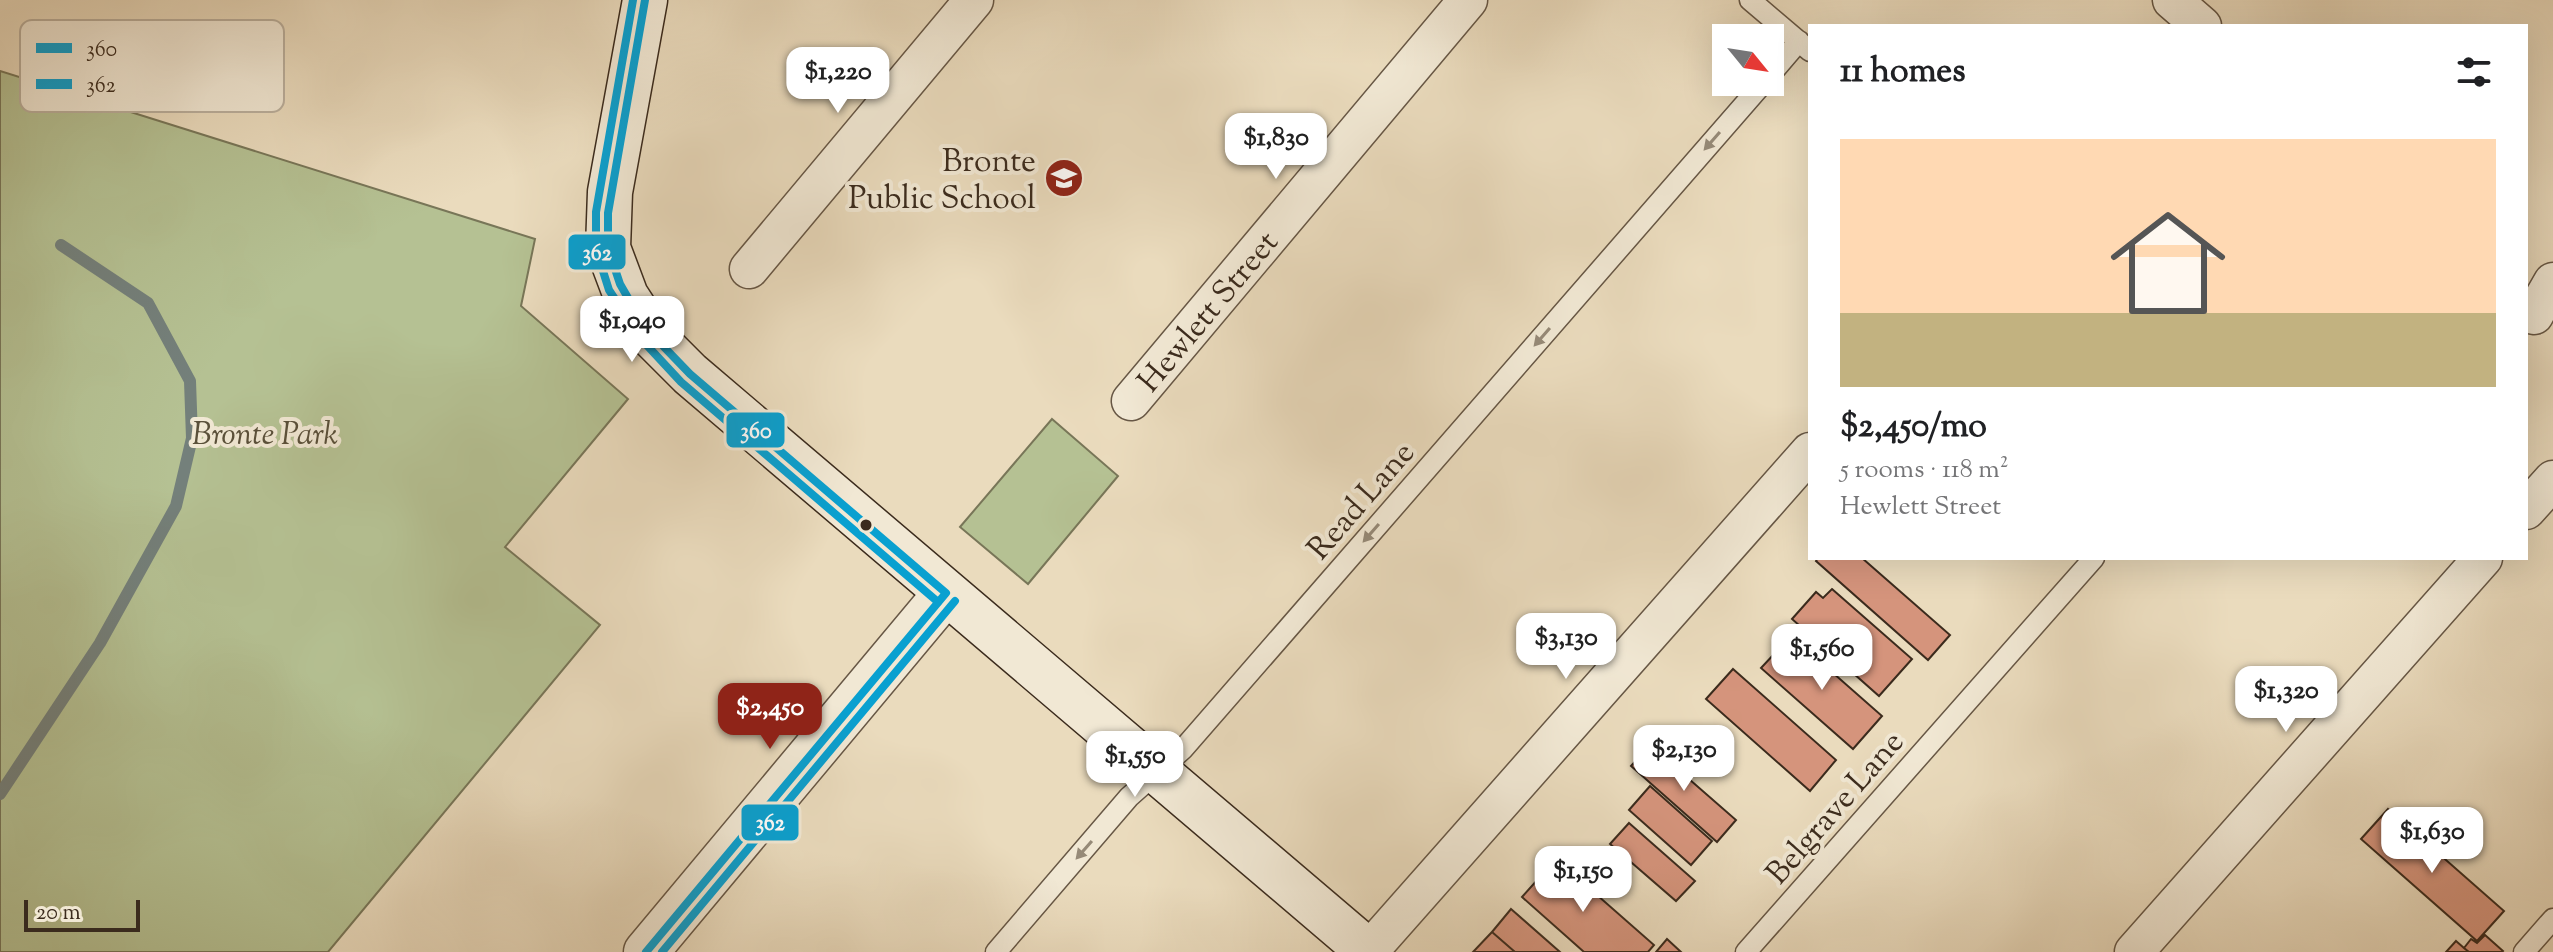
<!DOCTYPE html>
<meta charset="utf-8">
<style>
body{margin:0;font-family:"Sorts Mill Goudy",serif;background:#f2f2f2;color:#202124;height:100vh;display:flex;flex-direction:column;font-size:30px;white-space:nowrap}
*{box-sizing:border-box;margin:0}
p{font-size:26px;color:#757577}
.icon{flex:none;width:44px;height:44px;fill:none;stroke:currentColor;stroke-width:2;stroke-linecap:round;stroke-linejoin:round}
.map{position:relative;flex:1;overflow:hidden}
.details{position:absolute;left:1808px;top:24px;width:720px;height:536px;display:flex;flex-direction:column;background:#fff;border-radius:0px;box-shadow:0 8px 32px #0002}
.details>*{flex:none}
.needle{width:52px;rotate:120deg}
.tools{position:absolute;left:1712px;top:24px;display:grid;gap:16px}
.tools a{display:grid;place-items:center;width:72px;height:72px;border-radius:0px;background:#fff;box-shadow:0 8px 32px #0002;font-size:40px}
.scale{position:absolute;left:24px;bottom:20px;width:116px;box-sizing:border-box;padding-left:8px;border:4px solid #3b2b1d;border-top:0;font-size:22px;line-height:28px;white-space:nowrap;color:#3b2b1d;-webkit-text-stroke:6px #f1e8d4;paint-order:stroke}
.price{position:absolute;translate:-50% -68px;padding:0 18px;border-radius:16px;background:#fff;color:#222;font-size:26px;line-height:52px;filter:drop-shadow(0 2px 4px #0008)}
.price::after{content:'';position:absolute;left:50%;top:48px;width:24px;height:18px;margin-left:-12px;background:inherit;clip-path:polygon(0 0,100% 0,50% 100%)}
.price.current{background:#8f2418;color:#fff}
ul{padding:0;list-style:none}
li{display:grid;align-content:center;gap:16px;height:424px;padding:0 32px}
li+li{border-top:2px solid #e0e0e0}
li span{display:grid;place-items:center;height:248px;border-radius:0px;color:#555}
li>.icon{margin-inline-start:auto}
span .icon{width:144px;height:144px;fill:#fffc;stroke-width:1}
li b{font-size:34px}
h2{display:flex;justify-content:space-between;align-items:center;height:96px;padding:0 32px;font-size:34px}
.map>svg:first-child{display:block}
.green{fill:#b5c193;stroke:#787658;stroke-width:2}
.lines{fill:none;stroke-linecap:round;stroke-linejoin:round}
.stream{stroke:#74807b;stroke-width:12}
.building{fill:#d5947c;stroke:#3b2b1d;stroke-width:2}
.service-casing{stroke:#675745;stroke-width:23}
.minor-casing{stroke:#675745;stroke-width:41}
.tertiary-casing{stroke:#675745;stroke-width:47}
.secondary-casing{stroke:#3b2b1d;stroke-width:47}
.service{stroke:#f1e8d4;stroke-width:20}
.minor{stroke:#f1e8d4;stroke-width:38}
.tertiary{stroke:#f1e8d4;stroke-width:44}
.secondary{stroke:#f1e8d4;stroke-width:44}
.bus-1-casing{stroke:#f1e8d4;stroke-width:14}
.bus-2-casing{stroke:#f1e8d4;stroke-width:14}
.bus-1{stroke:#09a0d0;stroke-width:8}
.bus-2{stroke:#09a0d0;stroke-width:8}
.oneway{fill:#968a78}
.bus-dot{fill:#3b2b1d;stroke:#f1e8d4;stroke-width:3}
.labels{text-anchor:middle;stroke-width:8;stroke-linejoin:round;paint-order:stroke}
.poi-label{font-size:32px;fill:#3b2b1d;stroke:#f1e8d4;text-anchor:end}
.street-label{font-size:32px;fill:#3b2b1d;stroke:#f1e8d4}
.park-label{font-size:32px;font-style:italic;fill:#5a503a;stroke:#f1e8d4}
.key{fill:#f1e8d4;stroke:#baaf9d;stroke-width:2}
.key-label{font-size:22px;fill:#3b2b1d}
.line-badge{stroke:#f1e8d4;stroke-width:3}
.badge-label{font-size:22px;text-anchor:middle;font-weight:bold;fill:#fff}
</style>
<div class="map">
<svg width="2553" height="952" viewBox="0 0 2553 952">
<rect width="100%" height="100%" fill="#eadbbd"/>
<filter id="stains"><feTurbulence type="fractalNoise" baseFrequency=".0025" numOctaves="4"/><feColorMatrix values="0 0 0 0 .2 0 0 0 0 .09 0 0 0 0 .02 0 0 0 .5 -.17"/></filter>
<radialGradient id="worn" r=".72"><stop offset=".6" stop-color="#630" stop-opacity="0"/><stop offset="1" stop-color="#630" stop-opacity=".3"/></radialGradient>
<path class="green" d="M0 71 535 239 521 306 628 399 505 547 600 625 328 952H0Z
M1052 419 1118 476 1028 584 960 527Z"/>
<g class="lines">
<path class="stream" d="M0 794 100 643 176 506 192 438 190 381 148 303 61 245"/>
</g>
<path class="building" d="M1818 558H1862L1950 635 1928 660 1816 561Z
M1832 589 1912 659 1879 696 1792 619 1816 592 1823 598Z
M1791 636 1882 716 1853 749 1761 668Z
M1733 669 1836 760 1810 791 1706 699Z
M1650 745 1736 820 1717 842 1631 766Z
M1650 786 1712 841 1691 865 1629 810Z
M2388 809 2504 911 2477 941 2361 839Z
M1629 823 1695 881 1676 901 1610 844Z
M1556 859 1654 945 1648 952H1584L1522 897Z
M1511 909 1560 952H1515L1492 932Z
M1492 932 1515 952H1473Z
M2485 935 2503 951 2502 952H2469L2464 948 2471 939 2477 943Z
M1667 939 1681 952H1656Z
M2456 941 2464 948 2469 952H2446Z"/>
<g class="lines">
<g class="service-casing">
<path id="service" d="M1750 0 1810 51
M1770 75 1799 41
M996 952 1129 797 1183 749 1764 82
M1746 952 2094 558
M2524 952 2553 919"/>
</g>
<g class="minor-casing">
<path id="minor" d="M2172 0 2202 26
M749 269 974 0
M2534 315 2553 282
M1131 401 1468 0
M2526 510 2553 480
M1368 952 1810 452
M2134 952 2483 558"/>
</g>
<g class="tertiary-casing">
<path id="tertiary" d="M646 952 946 593"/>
</g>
<g class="secondary-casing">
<path id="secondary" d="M645 0 610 192 608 248 626 296 652 336 690 374 1369 952"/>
</g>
<use href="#service" class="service"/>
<use href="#minor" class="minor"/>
<use href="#tertiary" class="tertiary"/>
<use href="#secondary" class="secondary"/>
<g class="bus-1-casing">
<path id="bus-1" d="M645 0 608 213V248L620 284 639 317 664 347 690 374 946 593
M646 952 946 593"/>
</g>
<g class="bus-2-casing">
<path id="bus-2" d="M633 0 596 212V249L609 290 642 340 681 382 938 602
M662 952 955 601"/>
</g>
<use href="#bus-1" class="bus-1"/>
<use href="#bus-2" class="bus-2"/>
</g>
<defs><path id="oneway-solid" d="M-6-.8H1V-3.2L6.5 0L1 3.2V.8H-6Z" transform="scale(2)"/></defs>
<g class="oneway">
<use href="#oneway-solid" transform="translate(1712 141) rotate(131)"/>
<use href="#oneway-solid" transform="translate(1542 337) rotate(131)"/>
<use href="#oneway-solid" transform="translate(1371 533) rotate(131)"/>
<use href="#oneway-solid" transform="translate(1084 850) rotate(131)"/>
</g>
<defs>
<g id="school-disc" transform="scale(2)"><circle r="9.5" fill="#8f2418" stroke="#f1e8d4"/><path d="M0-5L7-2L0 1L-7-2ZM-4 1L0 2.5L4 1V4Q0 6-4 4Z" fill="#fff"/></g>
</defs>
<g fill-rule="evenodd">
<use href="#school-disc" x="1064" y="178"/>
</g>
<circle class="bus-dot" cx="866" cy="525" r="7"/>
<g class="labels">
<g class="poi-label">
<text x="1036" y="171">Bronte<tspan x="1036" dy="37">Public School</tspan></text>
</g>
<g class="street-label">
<text transform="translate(1207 311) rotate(-50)" y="11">Hewlett Street</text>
<text transform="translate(1360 500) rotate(-49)" y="11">Read Lane</text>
<text transform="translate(1834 807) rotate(-49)" y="11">Belgrave Lane</text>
</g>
<g class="park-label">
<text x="265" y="444">Bronte Park</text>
</g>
</g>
<rect x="20" y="20" width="264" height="92" rx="12" class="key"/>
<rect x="36" y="43" width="36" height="10" fill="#09a0d0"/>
<rect x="36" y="79" width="36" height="10" fill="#09a0d0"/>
<g class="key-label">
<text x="86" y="56">360</text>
<text x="86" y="92">362</text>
</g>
<g class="line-badge">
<rect x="567" y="233" width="60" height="38" rx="8" fill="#09a0d0"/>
<rect x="725" y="411" width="61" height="38" rx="8" fill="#09a0d0"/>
<rect x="740" y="803" width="60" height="39" rx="8" fill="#09a0d0"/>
</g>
<g class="badge-label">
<text x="597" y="260">362</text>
<text x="756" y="438">360</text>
<text x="770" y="830">362</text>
</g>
<rect width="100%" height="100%" filter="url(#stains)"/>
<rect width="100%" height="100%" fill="url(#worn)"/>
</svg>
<div class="tools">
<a><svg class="needle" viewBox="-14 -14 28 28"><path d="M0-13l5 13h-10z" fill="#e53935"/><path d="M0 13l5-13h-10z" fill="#757577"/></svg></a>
</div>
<div class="scale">20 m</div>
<b class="price" style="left:838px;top:115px">$1,220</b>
<b class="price" style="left:1276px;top:181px">$1,830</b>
<b class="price" style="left:632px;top:364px">$1,040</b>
<b class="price" style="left:1566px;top:681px">$3,130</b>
<b class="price" style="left:1822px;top:692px">$1,560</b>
<b class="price" style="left:2286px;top:734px">$1,320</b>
<b class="price current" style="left:770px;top:751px">$2,450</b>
<b class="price" style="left:1684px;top:793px">$2,130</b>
<b class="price" style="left:1135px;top:799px">$1,550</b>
<b class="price" style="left:2432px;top:875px">$1,630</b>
<b class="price" style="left:1583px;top:914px">$1,150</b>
<section class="details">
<h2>11 homes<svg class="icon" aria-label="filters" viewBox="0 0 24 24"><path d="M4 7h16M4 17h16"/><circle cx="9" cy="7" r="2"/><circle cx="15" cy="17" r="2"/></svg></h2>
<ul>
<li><span style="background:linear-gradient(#ffd9b3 70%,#c2b280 0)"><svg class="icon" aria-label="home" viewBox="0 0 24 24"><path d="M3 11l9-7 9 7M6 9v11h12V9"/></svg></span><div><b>$2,450/mo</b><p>5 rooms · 118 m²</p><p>Hewlett Street</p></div></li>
</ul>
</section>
</div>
